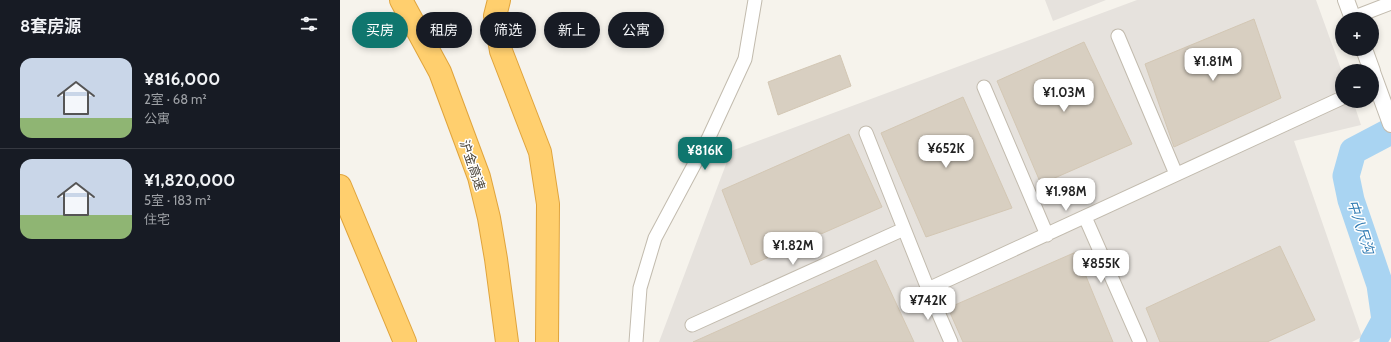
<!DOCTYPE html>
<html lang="zh">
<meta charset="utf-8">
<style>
body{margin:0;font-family:Cabin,"Noto Sans SC",sans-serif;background:#20242c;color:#f1f3f6;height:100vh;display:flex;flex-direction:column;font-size:15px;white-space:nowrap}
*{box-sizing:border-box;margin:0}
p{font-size:13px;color:#9ea1a6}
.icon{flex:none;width:22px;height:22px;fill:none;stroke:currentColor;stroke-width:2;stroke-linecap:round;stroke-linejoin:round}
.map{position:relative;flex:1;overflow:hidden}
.details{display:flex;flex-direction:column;background:#171b24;width:340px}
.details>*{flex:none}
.hud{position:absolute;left:12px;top:12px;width:380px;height:36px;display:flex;gap:8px}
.fabs{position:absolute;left:995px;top:12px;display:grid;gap:8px}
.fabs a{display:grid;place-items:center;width:44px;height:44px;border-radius:50%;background:#171b24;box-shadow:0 2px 6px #0003;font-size:20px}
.price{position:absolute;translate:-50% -34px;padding:0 9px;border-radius:8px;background:#fff;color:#222;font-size:13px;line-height:26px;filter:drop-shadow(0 1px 2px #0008)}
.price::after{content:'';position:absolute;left:50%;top:24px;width:12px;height:9px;margin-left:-6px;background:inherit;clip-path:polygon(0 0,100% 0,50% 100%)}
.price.selected{background:#0f766e;color:#fff}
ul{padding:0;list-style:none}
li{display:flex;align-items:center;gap:12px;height:100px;padding:0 20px}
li+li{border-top:1px solid #363941}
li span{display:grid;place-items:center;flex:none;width:112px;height:80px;border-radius:12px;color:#555}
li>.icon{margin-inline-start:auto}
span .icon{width:48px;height:48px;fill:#fffc;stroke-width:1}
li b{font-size:17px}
h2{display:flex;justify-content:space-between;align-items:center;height:48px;padding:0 20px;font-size:17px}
.tag{padding:0 14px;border-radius:18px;background:#171b24;box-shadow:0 2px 6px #0003;font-size:14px;line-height:36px}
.tag.selected{background:#0f766e;color:#fff}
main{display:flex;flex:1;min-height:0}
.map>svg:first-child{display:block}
.industrial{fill:#e6e2dd}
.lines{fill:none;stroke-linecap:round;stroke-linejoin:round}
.river{stroke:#a9d4f2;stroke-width:27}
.building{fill:#d8cfc1;stroke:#d3c7b4}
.minor-casing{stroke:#c2bbae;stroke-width:15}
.tertiary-casing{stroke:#c2bbae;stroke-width:18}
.motorway-casing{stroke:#e0a43c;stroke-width:24}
.minor{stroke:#fff;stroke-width:13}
.tertiary{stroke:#fff;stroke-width:16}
.motorway{stroke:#ffcf6e;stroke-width:22}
.labels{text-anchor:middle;stroke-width:3;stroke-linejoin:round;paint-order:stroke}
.street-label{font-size:13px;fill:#4b4439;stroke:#fff}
.water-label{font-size:14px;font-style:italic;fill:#2e7ab2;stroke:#fff}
</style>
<main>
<section class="details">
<h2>8套房源<svg class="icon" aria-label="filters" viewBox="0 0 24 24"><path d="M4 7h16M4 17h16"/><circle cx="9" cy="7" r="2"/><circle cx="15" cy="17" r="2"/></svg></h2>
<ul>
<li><span style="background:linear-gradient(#c9d6e8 75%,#8fb573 0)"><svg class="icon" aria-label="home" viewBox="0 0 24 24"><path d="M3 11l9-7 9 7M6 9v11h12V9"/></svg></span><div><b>¥816,000</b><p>2室 · 68 m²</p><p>公寓</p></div></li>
<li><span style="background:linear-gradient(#c9d6e8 70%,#8fb573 0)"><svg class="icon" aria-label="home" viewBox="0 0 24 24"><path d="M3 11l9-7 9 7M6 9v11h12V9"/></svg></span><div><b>¥1,820,000</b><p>5室 · 183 m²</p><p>住宅</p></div></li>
</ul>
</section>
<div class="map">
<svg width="1051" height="342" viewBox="0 0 1051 342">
<rect width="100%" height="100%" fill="#f6f3ec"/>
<path class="industrial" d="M705 0H766L713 21Z
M797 0H976L1002 72V101H1013L1021 125 954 141 1022 337 1012 342H319L391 151Z"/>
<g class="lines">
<path class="river" d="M1033 342 1045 320 1040 285 1011 200 1006 176 1013 151 1051 131"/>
</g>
<path class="building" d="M914 19 941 98 834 147 805 64Z
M744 42 792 144 701 184 657 81Z
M500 55 511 86 438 115 428 82Z
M623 97 672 208 586 237 541 133Z
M509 134 542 207 411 265 382 190Z
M940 246 975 320 927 342H820L806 308Z
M736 252 773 342H623L608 308Z
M536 260 574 342H353Z"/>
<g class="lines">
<g class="minor-casing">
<path id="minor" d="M1012 18 1051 3
M778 36 836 174
M644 87 707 235
M526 133 588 289 1002 98
M745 217 800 342
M588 289 611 342
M352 325 564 229
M296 342 300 288 315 238 369 137 405 59 415 0"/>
</g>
<g class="tertiary-casing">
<path id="tertiary" d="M1006 0 1013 19
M1024 49 1032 71
M1032 72 1051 124"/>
</g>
<g class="motorway-casing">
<path id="motorway" d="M61 0 100 72 139 177 149 218 156 259 167 342
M159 0 155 16 161 51 200 152 208 204 207 342
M0 186 65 342"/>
</g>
<use href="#minor" class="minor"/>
<use href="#tertiary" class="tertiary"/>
<use href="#motorway" class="motorway"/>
</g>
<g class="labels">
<g class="street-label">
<text transform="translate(133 165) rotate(71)" y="5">沪金高速</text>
</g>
<g class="water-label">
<text transform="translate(1021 227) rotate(72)" y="5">中八尺沟</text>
</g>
</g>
</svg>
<div class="fabs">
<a>+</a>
<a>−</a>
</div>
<b class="price" style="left:873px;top:82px">¥1.81M</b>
<b class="price" style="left:724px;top:113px">¥1.03M</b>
<b class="price" style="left:606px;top:169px">¥652K</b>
<b class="price selected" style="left:365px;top:171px">¥816K</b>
<b class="price" style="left:726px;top:212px">¥1.98M</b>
<b class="price" style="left:453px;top:266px">¥1.82M</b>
<b class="price" style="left:761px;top:284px">¥855K</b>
<b class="price" style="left:588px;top:321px">¥742K</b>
<div class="hud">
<a class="tag selected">买房</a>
<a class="tag">租房</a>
<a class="tag">筛选</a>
<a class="tag">新上</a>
<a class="tag">公寓</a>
</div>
</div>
</main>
